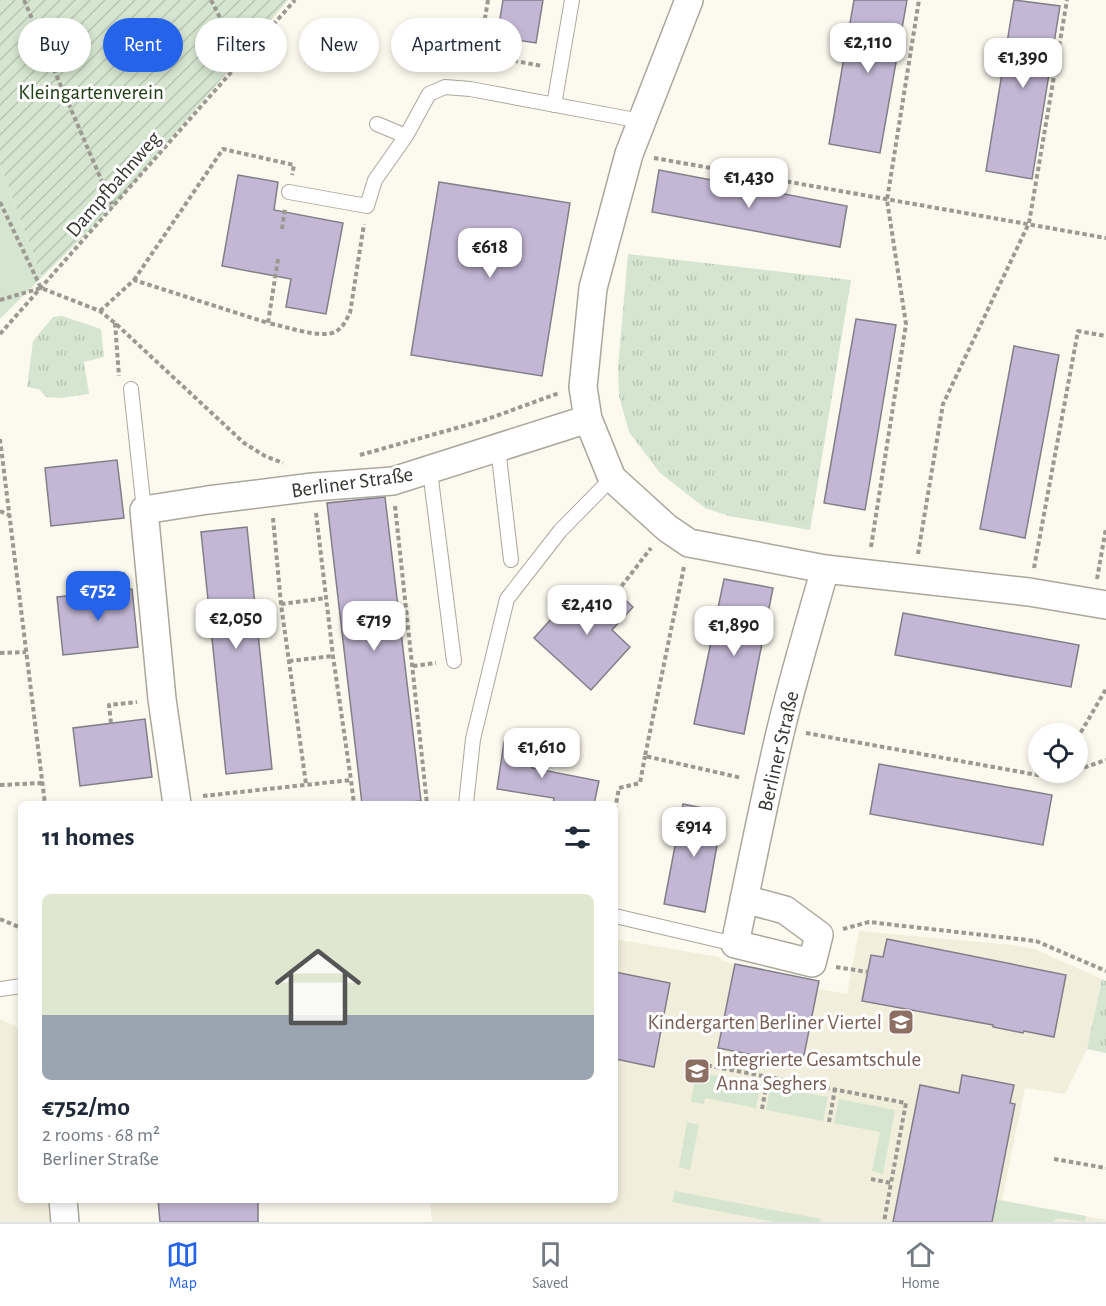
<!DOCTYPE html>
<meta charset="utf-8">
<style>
body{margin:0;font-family:"Alegreya Sans",sans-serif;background:#f2f2f3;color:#1f2937;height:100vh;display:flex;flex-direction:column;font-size:22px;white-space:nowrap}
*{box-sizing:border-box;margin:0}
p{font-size:20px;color:#747a83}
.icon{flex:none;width:33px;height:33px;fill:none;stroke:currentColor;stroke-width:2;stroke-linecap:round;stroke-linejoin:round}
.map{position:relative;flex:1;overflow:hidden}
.panel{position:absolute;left:18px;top:801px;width:600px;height:402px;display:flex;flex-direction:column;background:#fff;border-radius:9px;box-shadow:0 3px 9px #0003}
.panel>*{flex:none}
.top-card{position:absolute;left:18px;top:18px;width:600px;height:54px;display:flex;gap:12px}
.fabs{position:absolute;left:1028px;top:723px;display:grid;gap:12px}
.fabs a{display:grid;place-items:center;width:60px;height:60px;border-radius:50%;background:#fff;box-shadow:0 3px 9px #0003;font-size:30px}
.price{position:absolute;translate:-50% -51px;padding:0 14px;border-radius:12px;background:#fff;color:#222;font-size:20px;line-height:39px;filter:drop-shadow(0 2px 3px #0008)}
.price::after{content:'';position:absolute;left:50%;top:36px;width:18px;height:14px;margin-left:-9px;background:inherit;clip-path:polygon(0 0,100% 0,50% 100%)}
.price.active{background:#2563eb;color:#fff}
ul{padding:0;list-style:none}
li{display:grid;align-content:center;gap:12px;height:318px;padding:0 24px}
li+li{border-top:2px solid #e0e1e3}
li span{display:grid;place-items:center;height:186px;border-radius:9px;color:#555}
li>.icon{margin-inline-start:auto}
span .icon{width:108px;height:108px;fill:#fffc;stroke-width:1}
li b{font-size:26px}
h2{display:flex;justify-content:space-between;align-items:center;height:72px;padding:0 24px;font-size:26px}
.pill{padding:0 21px;border-radius:27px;background:#fff;box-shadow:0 3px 9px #0003;font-size:21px;line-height:54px}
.pill.active{background:#2563eb;color:#fff}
.tab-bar{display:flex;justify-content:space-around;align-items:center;height:84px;border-top:2px solid #e0e1e3;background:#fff;font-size:16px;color:#747a83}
.tab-bar a{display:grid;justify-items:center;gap:3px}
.tab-bar .active{color:#2563eb}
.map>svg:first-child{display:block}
.built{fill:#f2eedc}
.grass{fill:#d5e5cf}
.park{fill:url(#park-tufts)}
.garden{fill:url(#garden-furrows)}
.building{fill:#c3b7d5;stroke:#827e88;stroke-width:1.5}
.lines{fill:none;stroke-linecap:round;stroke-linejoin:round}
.lane-casing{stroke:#aaa79c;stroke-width:16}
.street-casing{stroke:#aaa79c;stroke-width:30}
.path{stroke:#9b9a92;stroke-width:4;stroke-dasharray:4.5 3;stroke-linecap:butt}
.lane{stroke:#fff;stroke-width:14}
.street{stroke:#fff;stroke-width:27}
.labels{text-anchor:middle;stroke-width:6;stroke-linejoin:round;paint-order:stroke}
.park-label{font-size:21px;fill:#213d14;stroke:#fff}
.street-label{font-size:21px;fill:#363531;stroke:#fff}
.education-label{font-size:21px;fill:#785e54;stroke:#fff;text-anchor:end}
</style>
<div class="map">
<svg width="1106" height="1222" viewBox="0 0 1106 1222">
<defs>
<pattern id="park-tufts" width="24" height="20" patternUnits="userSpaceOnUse" patternTransform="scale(1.5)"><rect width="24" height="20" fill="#d5e5cf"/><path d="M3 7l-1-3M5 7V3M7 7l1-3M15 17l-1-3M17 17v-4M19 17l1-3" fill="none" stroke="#b7c5b2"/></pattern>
<pattern id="garden-furrows" width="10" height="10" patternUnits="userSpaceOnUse" patternTransform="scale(1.5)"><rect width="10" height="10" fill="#d5e5cf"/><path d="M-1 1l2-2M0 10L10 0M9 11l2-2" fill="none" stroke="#b7c5b2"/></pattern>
</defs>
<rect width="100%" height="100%" fill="#fcfaee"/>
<path class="built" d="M859 931 1013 945 1034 949 1102 979 1087 1049 1065 1094 1025 1088 1002 1200 1106 1220V1222H432L430 1200H615V939L719 957 723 961 735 964 819 981 818 989 847 994Z
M0 1019 15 1026 21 1034V1067L18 1076 21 1090V1200H49L52 1222H0Z"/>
<path class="grass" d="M0 164 42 277 0 319Z
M696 1072 761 1084 756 1108 705 1098 704 1104 691 1102Z
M770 1087 828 1097 823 1121 766 1110Z
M839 1099 895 1110 883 1174 872 1171 880 1132 834 1123Z
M687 1122 699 1125 690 1170 679 1167Z
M675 1191 821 1219 820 1222H774L672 1202Z
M992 1199 1086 1216 1085 1222 1057 1218 1054 1222H992Z"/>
<path class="park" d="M628 254 851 280 810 530 729 516 705 508 660 473 629 432 619 396 618 367Z
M62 316 101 329 104 357 84 362 89 394 60 398 46 397 39 389 27 387 33 341 53 317Z
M1102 979 1106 981V1053L1087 1049Z"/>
<path class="garden" d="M0 0H288L113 207 42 277 0 164Z"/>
<path class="building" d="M503 0H543L536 43 497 37Z
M854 0H907L880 153 829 144Z
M1014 0 1060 6 1032 179 986 171Z
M659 170 847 206 840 247 652 212Z
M238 175 278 182 274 210 343 223 326 314 286 307 291 279 222 266Z
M439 182 570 203 542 376 411 355Z
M856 319 896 325 865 510 824 503Z
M1014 346 1059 355 1025 538 980 529Z
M117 460 124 518 51 526 45 468Z
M385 497 421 801 390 804H362L327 503Z
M247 527 272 769 226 774 201 532Z
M724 579 773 588 744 734 694 724Z
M611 587 633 607 612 630 630 647 591 690 534 638 574 594 590 609Z
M132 589 138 647 63 655 57 597Z
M903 613 1079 645 1071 687 895 655Z
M145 719 152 777 80 786 73 728Z
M504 742 535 747 532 768 599 781 594 804H553L554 798 497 789Z
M879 764 1052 795 1043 845 870 814Z
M683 804 723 812 705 912 664 904Z
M887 939 1066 975 1054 1037 1024 1031 1023 1033 993 1027V1025L862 1001 871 955 883 957Z
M735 964 819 981 802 1065 718 1048Z
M615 972 670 983 654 1067 615 1059Z
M962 1075 1014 1085 1010 1103 1015 1104 992 1222H893L920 1085 959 1093Z
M158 1200H258V1222H160Z"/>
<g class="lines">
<g class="lane-casing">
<path id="lane" d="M554 105 572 0
M377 124 406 136
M289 192 367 206 375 180 406 136 429 94 445 87 470 89 641 121
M131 389 144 510
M498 448 511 560
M430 471 454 661
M466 804 473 739 507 599 560 531 612 478
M615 916 735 944
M0 989 21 986"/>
</g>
<g class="street-casing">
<path id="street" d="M689 0 629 154 593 288 583 387 588 419 612 478 667 528 689 543 825 569 1029 592 1106 605
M177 804 162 699 144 510 208 500 313 487 393 481 588 419
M744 899 785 910 819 935 812 963 735 944C750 872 764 800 781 729 794 675 810 622 825 569
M63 1200 65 1222"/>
</g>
<path class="path" d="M24 0 113 207
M211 0 242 61
M488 0 479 54 542 66
M474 71 479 54
M654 158 1106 238
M0 202 41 288
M282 229 285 209
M278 259 268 323C284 326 321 339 335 332 343 328 346 320 350 313L364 224
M134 280 223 149 294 165 292 175
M0 300 41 288 100 311 115 323 244 443 265 456 283 463
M100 311 134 280 268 323
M115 323 119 376
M0 334 295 0
M0 439 45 804
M360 455 485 420 559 393
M395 506 427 804
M0 511 9 515
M316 513 333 656 351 780
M273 518 281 604 306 784
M871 547 906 324 887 200 919 0
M918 554 943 404 1029 223 1067 0
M684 567 645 756 742 778
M1034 568 1078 331 1106 336
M1097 579 1106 528
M617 592 651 548
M93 593 92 577 126 574
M281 604 326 598
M0 653 26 652
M289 661 333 656
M413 666 436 663
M111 723 109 705 137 702
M806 733 1054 778 1057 772
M1077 739 1106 689
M1077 770 1106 760
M1055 778 1070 772
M0 785 42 783
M203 796 351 780 354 804
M615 810 619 788 640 783 645 756
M0 919 21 928
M843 929 869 922 1036 941 1106 971
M836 967 868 972
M700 1064 906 1103 891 1183
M762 1109 768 1077
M829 1122 835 1089
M1054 1159 1106 1168
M871 1179 891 1183 884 1222"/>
<use href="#lane" class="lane"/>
<use href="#street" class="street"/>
</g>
<defs>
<g id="school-square" transform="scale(1.35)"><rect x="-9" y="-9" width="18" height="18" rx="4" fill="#8d6e63" stroke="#fff"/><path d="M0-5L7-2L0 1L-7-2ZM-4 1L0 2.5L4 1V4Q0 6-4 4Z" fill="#fff"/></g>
</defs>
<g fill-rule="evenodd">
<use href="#school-square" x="901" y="1022"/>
<use href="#school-square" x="697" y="1071"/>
</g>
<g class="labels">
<g class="park-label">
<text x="91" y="99">Kleingartenverein</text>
</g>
<g class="street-label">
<text transform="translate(113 184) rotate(-49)" y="7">Dampfbahnweg</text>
<text transform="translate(352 482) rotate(-8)" y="7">Berliner Straße</text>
<text transform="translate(778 751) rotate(-77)" y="7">Berliner Straße</text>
</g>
<g class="education-label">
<text x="882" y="1029">Kindergarten Berliner Viertel</text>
<text x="716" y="1066" text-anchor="start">Integrierte Gesamtschule<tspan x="716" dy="24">Anna Seghers</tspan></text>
</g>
</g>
</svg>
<div class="fabs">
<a><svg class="icon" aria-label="locate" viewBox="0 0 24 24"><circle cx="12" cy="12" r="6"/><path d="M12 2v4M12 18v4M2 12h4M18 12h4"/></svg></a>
</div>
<b class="price" style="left:868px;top:74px">€2,110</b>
<b class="price" style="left:1023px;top:89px">€1,390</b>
<b class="price" style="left:749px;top:209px">€1,430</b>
<b class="price" style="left:490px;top:279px">€618</b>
<b class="price active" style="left:98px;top:622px">€752</b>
<b class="price" style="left:587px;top:636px">€2,410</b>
<b class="price" style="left:236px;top:650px">€2,050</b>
<b class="price" style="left:374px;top:652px">€719</b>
<b class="price" style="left:734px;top:657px">€1,890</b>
<b class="price" style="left:542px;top:779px">€1,610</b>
<b class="price" style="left:694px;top:858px">€914</b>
<div class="top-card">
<a class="pill">Buy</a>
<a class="pill active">Rent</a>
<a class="pill">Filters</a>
<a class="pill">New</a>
<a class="pill">Apartment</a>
</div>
<section class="panel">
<h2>11 homes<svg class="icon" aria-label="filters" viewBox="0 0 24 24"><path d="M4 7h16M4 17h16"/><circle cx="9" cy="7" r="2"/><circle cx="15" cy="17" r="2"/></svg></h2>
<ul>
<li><span style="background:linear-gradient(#dfe7d0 65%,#9aa5b1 0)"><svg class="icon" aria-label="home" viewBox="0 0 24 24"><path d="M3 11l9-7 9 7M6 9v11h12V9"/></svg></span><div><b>€752/mo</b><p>2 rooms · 68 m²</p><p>Berliner Straße</p></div></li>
</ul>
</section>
</div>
<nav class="tab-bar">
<a class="active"><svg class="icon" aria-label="map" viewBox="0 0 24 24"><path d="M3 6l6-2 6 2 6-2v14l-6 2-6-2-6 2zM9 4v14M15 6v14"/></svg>Map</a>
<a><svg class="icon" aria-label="saved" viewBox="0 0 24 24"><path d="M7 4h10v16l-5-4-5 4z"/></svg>Saved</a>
<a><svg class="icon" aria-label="home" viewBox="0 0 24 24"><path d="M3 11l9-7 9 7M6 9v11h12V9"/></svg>Home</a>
</nav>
